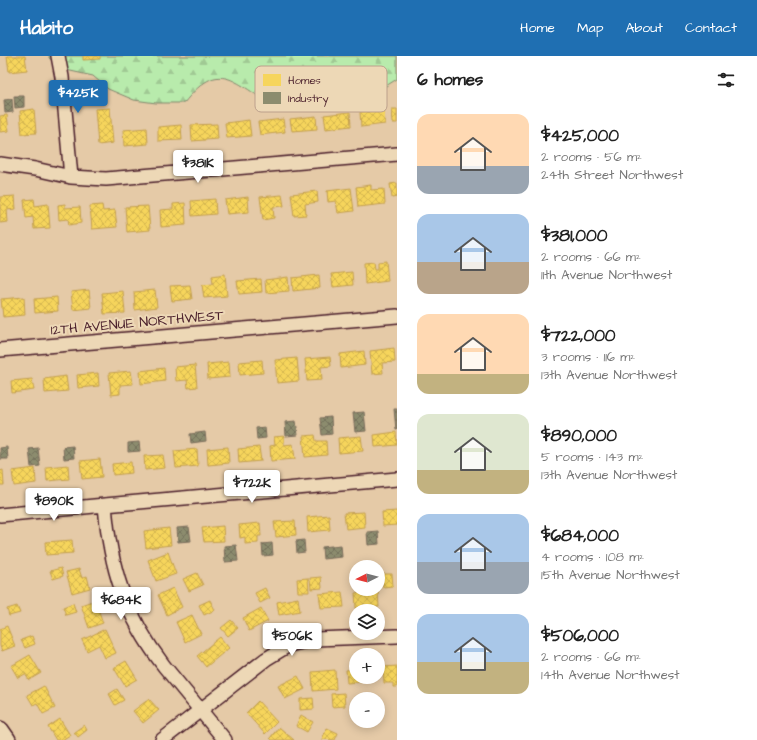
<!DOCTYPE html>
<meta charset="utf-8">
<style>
body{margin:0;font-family:"Architects Daughter",sans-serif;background:#f6f6f6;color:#222;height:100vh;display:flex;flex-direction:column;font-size:15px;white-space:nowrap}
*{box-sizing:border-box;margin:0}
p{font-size:13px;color:#767676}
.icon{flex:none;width:22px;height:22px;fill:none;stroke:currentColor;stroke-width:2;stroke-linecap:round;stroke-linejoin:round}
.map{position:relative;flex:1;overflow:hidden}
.details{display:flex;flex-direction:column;background:#fff;width:360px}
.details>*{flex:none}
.needle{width:26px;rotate:264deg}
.fabs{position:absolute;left:349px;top:504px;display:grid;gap:8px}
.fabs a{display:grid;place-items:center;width:36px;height:36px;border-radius:50%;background:#fff;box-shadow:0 2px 10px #0003;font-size:20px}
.price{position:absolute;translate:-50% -34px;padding:0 9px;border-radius:4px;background:#fff;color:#222;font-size:13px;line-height:26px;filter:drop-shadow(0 1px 2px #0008)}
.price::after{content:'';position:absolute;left:50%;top:24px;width:12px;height:9px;margin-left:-6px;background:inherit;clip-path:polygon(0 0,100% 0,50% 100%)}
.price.current{background:#1f6fb2;color:#fff}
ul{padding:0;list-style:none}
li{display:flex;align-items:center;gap:12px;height:100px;padding:0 20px}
li span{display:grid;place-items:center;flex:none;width:112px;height:80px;border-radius:12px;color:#555}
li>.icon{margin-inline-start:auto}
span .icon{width:48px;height:48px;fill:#fffc;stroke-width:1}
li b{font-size:17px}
h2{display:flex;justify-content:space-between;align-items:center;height:48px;padding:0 20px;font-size:17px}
header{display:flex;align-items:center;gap:24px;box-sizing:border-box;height:56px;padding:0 20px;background:#1f6fb2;color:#fff}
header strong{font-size:19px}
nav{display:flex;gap:22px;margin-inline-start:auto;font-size:14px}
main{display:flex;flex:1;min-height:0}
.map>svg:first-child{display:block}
.forest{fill:url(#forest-firs);stroke:#81856c}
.homes{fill:url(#homes-cross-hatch);stroke:#c29e4d}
.industry{fill:url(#industry-cross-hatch);stroke:#786b5a}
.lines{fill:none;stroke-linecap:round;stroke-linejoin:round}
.minor-casing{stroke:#4a1f2b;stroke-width:16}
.major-casing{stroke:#4a1f2b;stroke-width:20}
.minor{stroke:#edd8b6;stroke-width:13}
.major{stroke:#edd8b6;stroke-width:17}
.labels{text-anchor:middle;stroke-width:4;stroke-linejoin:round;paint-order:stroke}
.street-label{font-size:14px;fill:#4a1f2b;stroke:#edd8b6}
.key{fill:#edd8b6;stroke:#bca08c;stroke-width:1}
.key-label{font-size:11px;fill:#4a1f2b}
</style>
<header>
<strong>Habito</strong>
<nav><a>Home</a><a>Map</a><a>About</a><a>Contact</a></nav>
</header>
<main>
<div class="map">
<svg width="397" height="684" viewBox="0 0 397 684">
<defs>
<pattern id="forest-firs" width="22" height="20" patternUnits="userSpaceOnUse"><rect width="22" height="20" fill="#b8ebac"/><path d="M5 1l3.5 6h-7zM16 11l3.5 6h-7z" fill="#a0c994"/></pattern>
<pattern id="homes-cross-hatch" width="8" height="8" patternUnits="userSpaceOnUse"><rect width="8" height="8" fill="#f6d55c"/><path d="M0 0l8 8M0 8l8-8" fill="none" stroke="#d4b650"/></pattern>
<pattern id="industry-cross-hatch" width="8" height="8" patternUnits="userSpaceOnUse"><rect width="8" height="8" fill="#8c8c6e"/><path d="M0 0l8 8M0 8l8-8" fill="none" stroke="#74725b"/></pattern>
</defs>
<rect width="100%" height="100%" fill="#e5caa7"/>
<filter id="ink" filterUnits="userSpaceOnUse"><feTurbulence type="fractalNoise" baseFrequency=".025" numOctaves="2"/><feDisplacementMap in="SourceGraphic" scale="8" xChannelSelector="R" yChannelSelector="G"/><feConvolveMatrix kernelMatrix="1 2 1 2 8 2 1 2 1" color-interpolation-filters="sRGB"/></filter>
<g filter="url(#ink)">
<path class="forest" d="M49 0H397V23L373 38 364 50 345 51 319 46 302 39 281 36 264 44C228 20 216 7 184 47H156L134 44 108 33 93 20 66 14 49 2Z"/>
<path class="homes" d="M7 0H25L27 14 9 16Z
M83 0H100V3L83 4Z
M110 52 113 87 98 89 95 53Z
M34 53 36 77 22 78 20 55Z
M384 53 385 68 361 71 360 56Z
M392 53H397V67H393Z
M350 56 351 70 326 73 324 59Z
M7 59 9 75 0 76V60Z
M316 60 317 73 292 75 290 63Z
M283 63 285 76 260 79 258 66Z
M249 64 251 80 227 82 225 67Z
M217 68 218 83 192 85 191 69Z
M181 69 182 84 158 85V71Z
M147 72 148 88 124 90 123 74Z
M397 127V141L392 142 390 128Z
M371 129V134L384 133 385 148 358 151 356 131Z
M351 132 354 155 338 157 336 145 328 146 327 135Z
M317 135 318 146 305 148 306 159 294 160 291 138Z
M282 139 284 150 273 151 274 162 263 164 260 141Z
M15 140 16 153 7 154 8 166 0 167V141Z
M248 141 249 156 227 158 225 144Z
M34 143 35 150 48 148 50 172 34 173 33 161 26 162 24 144Z
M215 143 216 158 192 160 191 145Z
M185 147 186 169 161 171 160 154 173 153V148Z
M65 148V152L80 151 81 167 69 169 68 163 59 164 58 149Z
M102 149 103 155 115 154 117 171 92 173 90 150Z
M148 150 150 174 127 176 125 151Z
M386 205 388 225 365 228 364 207 374 206 375 213H378V206Z
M352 216 353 229 333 231 331 218Z
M225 218 227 240 204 242 202 229 213 228 212 220Z
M319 219 320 232 293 235 292 222Z
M288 221 289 235 266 237 265 224Z
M261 223 262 236 239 238 237 225Z
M190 229 192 243 172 245 170 230Z
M89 234 91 252 73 254 71 236Z
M155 234 157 251 135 254 134 236Z
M123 235 125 257 104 258 102 237Z
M24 241 25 259 3 261 1 243Z
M57 241 58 255 35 257 34 243Z
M394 292 395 306 382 307 383 317 372 318 370 295Z
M364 295 365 309 341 312 340 298Z
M330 301 331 310 321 311 322 324 307 325 305 303Z
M297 302 299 325 277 327 275 304Z
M262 304 263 317 240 319 239 306Z
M229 306 230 321 208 323 207 308Z
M195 309 197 331 188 332 187 324 176 325 175 311Z
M164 312 165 325 141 328 140 315Z
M131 315 133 328 120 329V338L111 339 109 317Z
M98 317 99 330 78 332 77 319Z
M66 320 68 335 45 337 44 323Z
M32 323 34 334 12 337 11 325Z
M396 376 397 389 375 391 374 379Z
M315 379 316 385H326L327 399 305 401 303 380Z
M284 380V389L293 388 295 403 271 405 270 390 275 389 274 381Z
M361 380 363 395 339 397 338 382Z
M228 391 229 407 208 409 207 393Z
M259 391 261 405 239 407 238 393Z
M197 393 198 410 176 412 174 395Z
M163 399 165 412 145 414 144 400Z
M100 403 102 421 82 423 80 405Z
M131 406 132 417 113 419 112 408Z
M68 409 69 423 47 425 46 411Z
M35 412 36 427 14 430 12 415Z
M3 414 4 429H0V415Z
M397 455V469L383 470 382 456Z
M364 456 365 471 346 473 344 457Z
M329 459 330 474 308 476 307 461Z
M295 465 296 479 276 481 274 466Z
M260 467 261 480H258V487L245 488V481L240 482 239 469Z
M223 470 224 485 204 486 202 472Z
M169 472 171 489 146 492 144 475Z
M72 484 73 497 46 499 45 486Z
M168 496 176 518 156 525 148 504Z
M61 512 63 520 53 523 50 515Z
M79 513 82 522 87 520 90 532 72 537 66 516Z
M197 517 203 529 189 535 183 523Z
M382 518H392L393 530 383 531Z
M321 521 322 532 311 533 310 522Z
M308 522 309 536H298L297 523Z
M173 532 182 551 167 559 158 539Z
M265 532 270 542 260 547 255 537Z
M378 535 379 551 356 552 355 537Z
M342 536 344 551 321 552 319 538Z
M298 542 300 555 279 559 277 546Z
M95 544 103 567 89 572 81 549Z
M210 544 215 554 204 559 199 549Z
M73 547 76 556 66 559 63 551Z
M17 550 20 557 9 560 7 553Z
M261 552 268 565 249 575 243 562Z
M192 559 201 578 185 586 176 566Z
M231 564 238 572 228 580 221 572Z
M7 570 15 590 2 595 0 590V573Z
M105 573 116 597 105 602 99 589 87 595 82 584Z
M32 580 35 588 25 592 21 584Z
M220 581 229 592 206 611 197 600Z
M30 599 41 617 29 624 25 618 18 622 11 610Z
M126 605 137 623 125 630 114 612Z
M397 610V631H393V627H384L383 611Z
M356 613V621H370V625L347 627 346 614Z
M335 614 336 633 313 635 312 616Z
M298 620 305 633 285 643 278 630Z
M44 630 55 652 43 658 37 647 33 649 27 639Z
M117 633 124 644 115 649 109 638Z
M344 637 345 650 332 651 331 638Z
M313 642 314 653 300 654V643Z
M149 643 159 654 143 667 133 655Z
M258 645 277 666 265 678 246 657Z
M301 659 313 666 307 676 296 670Z
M60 663 70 679 62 684H56L48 671Z
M84 669 87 674 78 681 74 676Z
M279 671 294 684H272L270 682Z
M327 672 338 677 335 684 322 683Z"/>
<path class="industry" d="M14 40H24V51L15 52Z
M12 43 13 56 5 57 4 44Z
M394 353H397V374H396Z
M364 356 366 375 355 376 353 357Z
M331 361 332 378 322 379 320 362Z
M296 365 298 379 286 380 285 366Z
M265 371 266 382 257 383 256 372Z
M205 376 206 385 191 387 190 378Z
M139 386 140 395 128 396V387Z
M73 390 74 402 64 403 63 391Z
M7 391 8 403H0V392Z
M38 392 40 410 31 411 29 393Z
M189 471 191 485 178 486 177 472Z
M378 475 379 488 368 489 367 476Z
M304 484 305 496 297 497 296 485Z
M272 487 273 499 263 500 262 488Z
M236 489 238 505 225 506 224 490Z
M341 489 342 501 323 503 322 491Z"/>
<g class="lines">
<g class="minor-casing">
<path id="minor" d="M58 0 62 21 71 121
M0 108 35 113 71 121 106 123 397 98
M0 294 397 260
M105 449C110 512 125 559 164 610L225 684
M0 459 105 449 397 423
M162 684 266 603 289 589 315 583 397 580"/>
</g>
<g class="major-casing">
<path id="major" d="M0 674 7 684"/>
</g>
<use href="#minor" class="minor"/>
<use href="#major" class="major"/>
</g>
</g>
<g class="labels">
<g class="street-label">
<text transform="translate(137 266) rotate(-5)" y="5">12TH AVENUE NORTHWEST</text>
</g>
</g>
<rect x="255" y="10" width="132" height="46" rx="6" class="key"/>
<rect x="263" y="18" width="18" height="12" fill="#f6d55c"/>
<rect x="263" y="36" width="18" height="12" fill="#8c8c6e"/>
<g class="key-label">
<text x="288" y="28">Homes</text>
<text x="288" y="46">Industry</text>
</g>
</svg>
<div class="fabs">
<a><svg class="needle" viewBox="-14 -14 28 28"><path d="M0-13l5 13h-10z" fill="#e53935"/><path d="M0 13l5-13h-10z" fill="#767676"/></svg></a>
<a><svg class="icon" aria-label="layers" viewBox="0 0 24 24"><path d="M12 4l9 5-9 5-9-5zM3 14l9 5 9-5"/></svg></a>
<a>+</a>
<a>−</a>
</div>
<b class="price current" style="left:78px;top:58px">$425K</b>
<b class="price" style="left:198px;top:128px">$381K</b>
<b class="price" style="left:252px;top:448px">$722K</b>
<b class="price" style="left:54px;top:466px">$890K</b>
<b class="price" style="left:121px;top:565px">$684K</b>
<b class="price" style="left:292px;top:601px">$506K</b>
</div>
<section class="details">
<h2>6 homes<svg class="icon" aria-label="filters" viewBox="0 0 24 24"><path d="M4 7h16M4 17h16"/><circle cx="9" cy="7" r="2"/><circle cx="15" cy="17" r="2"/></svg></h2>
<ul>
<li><span style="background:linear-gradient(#ffd9b3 65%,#9aa5b1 0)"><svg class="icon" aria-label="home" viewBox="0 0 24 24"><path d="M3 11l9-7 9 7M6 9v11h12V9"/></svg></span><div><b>$425,000</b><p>2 rooms · 56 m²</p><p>24th Street Northwest</p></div></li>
<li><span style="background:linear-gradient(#a9c7e8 60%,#b9a48a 0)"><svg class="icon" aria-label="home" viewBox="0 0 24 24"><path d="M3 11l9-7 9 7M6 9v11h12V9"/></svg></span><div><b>$381,000</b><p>2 rooms · 66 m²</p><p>11th Avenue Northwest</p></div></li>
<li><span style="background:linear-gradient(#ffd9b3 75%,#c2b280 0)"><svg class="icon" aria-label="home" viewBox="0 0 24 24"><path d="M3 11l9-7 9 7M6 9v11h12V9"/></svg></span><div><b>$722,000</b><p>3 rooms · 116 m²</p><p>13th Avenue Northwest</p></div></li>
<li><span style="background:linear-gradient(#dfe7d0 70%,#c2b280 0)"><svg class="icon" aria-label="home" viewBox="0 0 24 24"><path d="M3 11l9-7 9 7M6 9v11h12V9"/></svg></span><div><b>$890,000</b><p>5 rooms · 143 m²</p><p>13th Avenue Northwest</p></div></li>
<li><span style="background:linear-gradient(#a9c7e8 60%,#9aa5b1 0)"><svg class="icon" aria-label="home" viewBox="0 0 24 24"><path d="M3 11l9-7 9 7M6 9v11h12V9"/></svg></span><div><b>$684,000</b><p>4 rooms · 108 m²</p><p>15th Avenue Northwest</p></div></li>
<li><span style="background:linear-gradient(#a9c7e8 60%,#c2b280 0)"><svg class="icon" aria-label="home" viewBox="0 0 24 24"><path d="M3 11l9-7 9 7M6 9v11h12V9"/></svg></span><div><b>$506,000</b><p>2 rooms · 66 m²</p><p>14th Avenue Northwest</p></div></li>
</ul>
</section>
</main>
